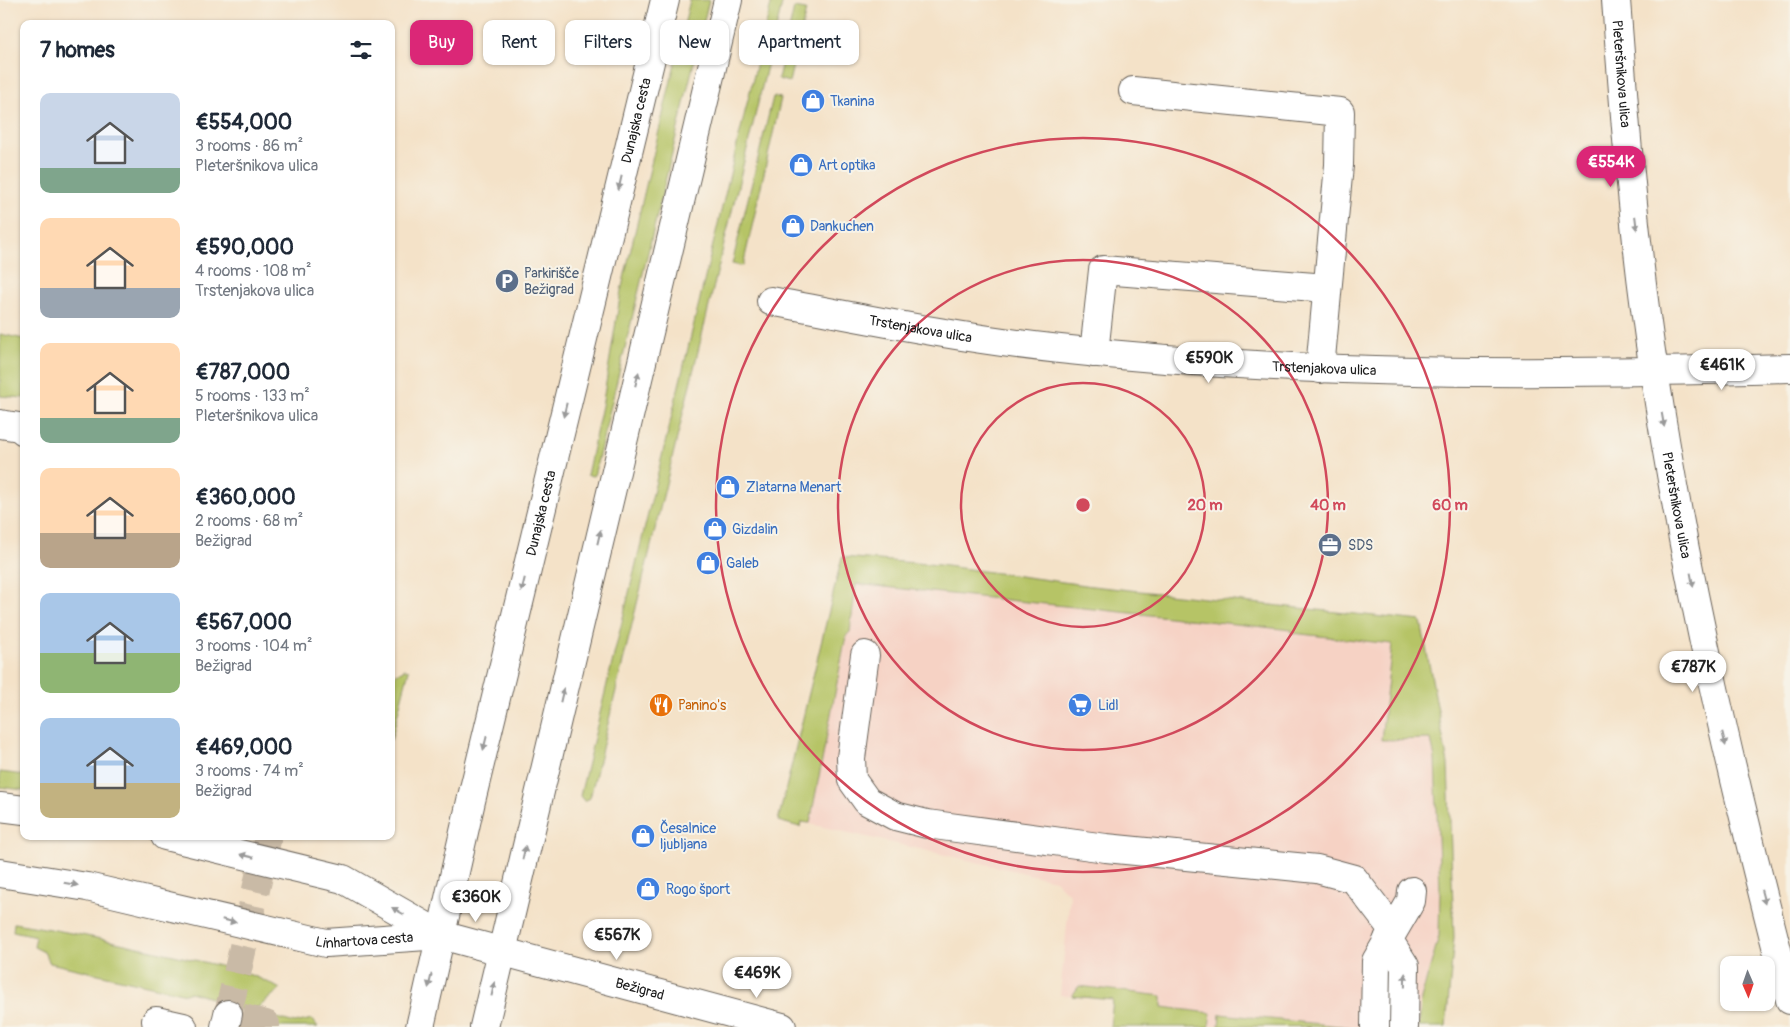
<!DOCTYPE html>
<meta charset="utf-8">
<style>
body{margin:0;font-family:Pangolin,sans-serif;background:#f6f6f7;color:#1f2937;height:100vh;display:flex;flex-direction:column;font-size:19px;white-space:nowrap}
*{box-sizing:border-box;margin:0}
p{font-size:16px;color:#747a83}
.icon{flex:none;width:28px;height:28px;fill:none;stroke:currentColor;stroke-width:2;stroke-linecap:round;stroke-linejoin:round}
.map{position:relative;flex:1;overflow:hidden}
.panel{position:absolute;left:20px;top:20px;width:375px;height:820px;display:flex;flex-direction:column;background:#fff;border-radius:10px;box-shadow:0 1px 4px #0004}
.panel>*{flex:none}
.top-card{position:absolute;left:410px;top:20px;width:475px;height:45px;display:flex;gap:10px}
.needle{width:32px;rotate:178deg}
.fabs{position:absolute;left:1720px;top:956px;display:grid;gap:10px}
.fabs a{display:grid;place-items:center;width:55px;height:55px;border-radius:10px;background:#fff;box-shadow:0 1px 4px #0004;font-size:25px}
.price{position:absolute;translate:-50% -42px;padding:0 11px;border-radius:18px;background:#fff;color:#222;font-size:16px;line-height:32px;filter:drop-shadow(0 1px 2px #0008)}
.price::after{content:'';position:absolute;left:50%;top:30px;width:15px;height:11px;margin-left:-8px;background:inherit;clip-path:polygon(0 0,100% 0,50% 100%)}
.price.selected{background:#db2777;color:#fff}
ul{padding:0;list-style:none}
li{display:flex;align-items:center;gap:15px;height:125px;padding:0 20px}
li span{display:grid;place-items:center;flex:none;width:140px;height:100px;border-radius:10px;color:#555}
li>.icon{margin-inline-start:auto}
span .icon{width:60px;height:60px;fill:#fffc;stroke-width:1}
li b{font-size:21px}
h2{display:flex;justify-content:space-between;align-items:center;height:60px;padding:0 20px;font-size:21px}
.pill{padding:0 18px;border-radius:10px;background:#fff;box-shadow:0 1px 4px #0004;font-size:18px;line-height:45px}
.pill.selected{background:#db2777;color:#fff}
.map>svg:first-child{display:block}
.built{fill:#f6d2c4}
.green{fill:#b6c466;stroke:#697041}
.lines{fill:none;stroke-linecap:round;stroke-linejoin:round}
.minor-tunnel{stroke:#c9baa6;stroke-width:28;stroke-dasharray:28 14;stroke-linecap:butt}
.minor-casing{stroke:#686158;stroke-width:30}
.major-casing{stroke:#686158;stroke-width:30}
.minor{stroke:#fff;stroke-width:28}
.major{stroke:#fff;stroke-width:28}
.oneway{fill:#999}
.ring{fill:none;stroke:#d1495b;stroke-width:2.5}
.labels{text-anchor:middle;stroke-width:4;stroke-linejoin:round;paint-order:stroke}
.street-label{font-size:14px;fill:#1c1c1c;stroke:#f7f3e8}
.shop-label{font-size:14px;fill:#366cbe;stroke:#f7f3e8;text-anchor:start}
.service-label{font-size:14px;fill:#4e5e75;stroke:#f7f3e8;text-anchor:start}
.food-label{font-size:14px;fill:#c56008;stroke:#f7f3e8;text-anchor:start}
.centre{fill:#d1495b;stroke:#f7f3e8;stroke-width:2.5}
.ring-label{font-size:15px;text-anchor:middle;font-weight:bold;fill:#d1495b;stroke:#f7f3e8;stroke-width:4;stroke-linejoin:round;paint-order:stroke}
</style>
<div class="map">
<svg width="1790" height="1027" viewBox="0 0 1790 1027">
<rect width="100%" height="100%" fill="#f7f3e8"/>
<filter id="ink" filterUnits="userSpaceOnUse"><feTurbulence type="fractalNoise" baseFrequency=".02" numOctaves="2"/><feDisplacementMap in="SourceGraphic" scale="10" xChannelSelector="R" yChannelSelector="G"/><feConvolveMatrix kernelMatrix="1 2 1 2 8 2 1 2 1" color-interpolation-filters="sRGB"/></filter>
<filter id="wash" filterUnits="userSpaceOnUse"><feTurbulence type="fractalNoise" baseFrequency=".0096" numOctaves="4" result="noise"/><feDisplacementMap in="SourceGraphic" scale="20" xChannelSelector="R" yChannelSelector="G"/><feGaussianBlur stdDeviation="1.12" result="paint"/><feColorMatrix in="noise" values="0 0 0 0 0 0 0 0 0 0 0 0 0 0 0 0 0 1.4 0 .05"/><feComposite in="paint" operator="in"/></filter>
<g filter="url(#wash)">
<rect width="100%" height="100%" fill="#f4e2c8"/>
<path class="built" d="M842 557 939 565 1092 586 1421 621 1448 764 1454 937 1446 1027H1230L1210 1025 1209 1027H1110L1113 1000 1060 995 1070 895 1055 880 810 824 801 822 800 827 778 821Z"/>
<path class="green" d="M690 0H709L594 476 587 475 603 401 621 291Z
M772 0H783L590 798 585 802 580 796Z
M794 8 806 10 789 82 778 79Z
M773 97 781 98 743 266 732 264Z
M0 334 24 339V398L0 396Z
M842 557 939 565 1092 586 1421 621 1448 764 1454 937 1446 1027H1419L1421 999 1439 936 1440 889 1435 759 1431 739 1381 740 1392 644 1292 633V630L856 584 850 632 846 636 810 823 801 822 800 827 778 821Z
M405 669 409 670 391 740V677Z
M0 772 24 775V790L0 787Z
M14 923C71 932 127 944 182 957 214 965 252 971 280 989L259 1007 246 1011 231 1007 222 1001 190 992 186 994 50 963 44 952 34 947 36 936 13 931Z
M1079 986 1162 996V1007L1211 1013 1209 1027H1110L1113 1000 1072 996Z
M1220 1014 1340 1026 1349 1027 1219 1026Z
M269 1016 295 1023 312 1019 318 1027H266Z"/>
</g>
<g filter="url(#ink)">
<g class="lines">
<path class="minor-tunnel" d="M266 1027V1024L228 1014 268 836"/>
<g class="minor-casing">
<g id="minor">
<path id="s1" d="M1616 0C1625 123 1635 250 1654 371 1686 583 1736 793 1790 1000"/>
<path d="M1133 91 1340 112 1339 165 1320 369"/>
<path id="s2" d="M771 301C867 319 963 339 1060 349 1303 376 1547 375 1790 368"/>
<path d="M1094 353 1103 270 1327 288"/>
<path d="M0 424 19 427 24 431"/>
<path d="M865 655 851 758 852 780 867 801 895 816 927 824 1106 848 1317 869 1354 879 1393 930"/>
<path id="s3" d="M441 935 782 1027"/>
<path d="M1388 939 1405 966 1404 1027"/>
<path d="M156 1021 183 1027"/>
<path d="M225 1027 228 1014"/>
<path d="M1375 1027 1376 961 1411 901 1412 891"/>
</g>
</g>
<g class="major-casing">
<g id="major">
<path d="M0 807 24 810"/>
<path d="M165 836 343 879 441 935"/>
<path id="s4" d="M0 873 87 887 326 943 441 935"/>
<path id="s5" d="M420 1027 471 801 665 0"/>
<path d="M484 1027 728 0"/>
</g>
</g>
<use href="#minor" class="minor"/>
<use href="#major" class="major"/>
</g>
<defs><path id="oneway-solid" d="M-6-.8H1V-3.2L6.5 0L1 3.2V.8H-6Z" transform="scale(1.25)"/></defs>
<g class="oneway">
<use href="#oneway-solid" transform="translate(620 183) rotate(103)"/>
<use href="#oneway-solid" transform="translate(1636 223) rotate(83)"/>
<use href="#oneway-solid" transform="translate(637 379) rotate(-76)"/>
<use href="#oneway-solid" transform="translate(565 410) rotate(103)"/>
<use href="#oneway-solid" transform="translate(1663 420) rotate(80)"/>
<use href="#oneway-solid" transform="translate(599 537) rotate(-77)"/>
<use href="#oneway-solid" transform="translate(1692 580) rotate(79)"/>
<use href="#oneway-solid" transform="translate(523 585) rotate(104)"/>
<use href="#oneway-solid" transform="translate(562 695) rotate(-77)"/>
<use href="#oneway-solid" transform="translate(1724 739) rotate(76)"/>
<use href="#oneway-solid" transform="translate(485 743) rotate(104)"/>
<use href="#oneway-solid" transform="translate(524 853) rotate(-77)"/>
<use href="#oneway-solid" transform="translate(247 856) rotate(-166)"/>
<use href="#oneway-solid" transform="translate(71 884) rotate(10)"/>
<use href="#oneway-solid" transform="translate(1763 897) rotate(75)"/>
<use href="#oneway-solid" transform="translate(398 911) rotate(-150)"/>
<use href="#oneway-solid" transform="translate(229 921) rotate(13)"/>
<use href="#oneway-solid" transform="translate(1405 980) rotate(-89)"/>
<use href="#oneway-solid" transform="translate(430 981) rotate(103)"/>
<use href="#oneway-solid" transform="translate(493 989) rotate(-78)"/>
</g>
</g>
<g class="ring">
<circle cx="1083" cy="505" r="122"/>
<circle cx="1083" cy="505" r="245"/>
<circle cx="1083" cy="505" r="367"/>
</g>
<defs>
<g id="shop-disc" transform="scale(1.25)"><circle r="9.5" fill="#3f7fe0" stroke="#f7f3e8"/><path d="M-5-2.5h2.3a2.7 3.5 0 0 1 5.4 0H5L5.5 6h-11ZM-1.5-2.5h3a1.5 2.3 0 0 0-3 0Z" fill="#fff"/></g>
<g id="parking-disc" transform="scale(1.25)"><circle r="9.5" fill="#5c6f8a" stroke="#f7f3e8"/><path d="M-3.5-5.5H1a3.5 3.5 0 0 1 0 7H-1V5.5H-3.5ZM-1-3.4V-.6H.8a1.4 1.4 0 0 0 0-2.8Z" fill="#fff"/></g>
<g id="office-disc" transform="scale(1.25)"><circle r="9.5" fill="#5c6f8a" stroke="#f7f3e8"/><path d="M-6-3h4V-5.5h4V-3h4V5H-6ZM-1-4.5V-3h2v-1.5ZM-6 0V1H6V0Z" fill="#fff"/></g>
<g id="restaurant-disc" transform="scale(1.25)"><circle r="9.5" fill="#e8710a" stroke="#f7f3e8"/><path d="M-5-6h1v4h1v-4h1v4h1v-4h1v5L-1.5 .5V6h-2V.5L-5-1ZM5-6V6H3V1.5H1.5Q1.5-4 5-6Z" fill="#fff"/></g>
<g id="supermarket-disc" transform="scale(1.25)"><circle r="9.5" fill="#3f7fe0" stroke="#f7f3e8"/><path d="M-6-5.5h2.5l.6 2H6L4.5 2H-2.5L-4.4-4H-6ZM-1.5 3.2a1.3 1.3 0 1 0 .1 0ZM3 3.2a1.3 1.3 0 1 0 .1 0Z" fill="#fff"/></g>
</defs>
<g fill-rule="evenodd">
<use href="#shop-disc" x="813" y="101"/>
<use href="#shop-disc" x="801" y="165"/>
<use href="#shop-disc" x="793" y="226"/>
<use href="#parking-disc" x="507" y="281"/>
<use href="#shop-disc" x="728" y="487"/>
<use href="#shop-disc" x="715" y="529"/>
<use href="#office-disc" x="1330" y="545"/>
<use href="#shop-disc" x="708" y="563"/>
<use href="#restaurant-disc" x="661" y="705"/>
<use href="#supermarket-disc" x="1080" y="705"/>
<use href="#shop-disc" x="643" y="836"/>
<use href="#shop-disc" x="648" y="889"/>
</g>
<g class="labels">
<g class="street-label">
<text dy="5" stroke="none"><textPath href="#s1" startOffset="74">Pleteršnikova ulica</textPath></text>
<text dy="5" stroke="none"><textPath href="#s5" startOffset="932">Dunajska cesta</textPath></text>
<text dy="5" stroke="none"><textPath href="#s2" startOffset="152">Trstenjakova ulica</textPath></text>
<text dy="5" stroke="none"><textPath href="#s2" startOffset="558">Trstenjakova ulica</textPath></text>
<text dy="5" stroke="none"><textPath href="#s1" startOffset="509">Pleteršnikova ulica</textPath></text>
<text dy="5" stroke="none"><textPath href="#s5" startOffset="528">Dunajska cesta</textPath></text>
<text dy="5" stroke="none"><textPath href="#s4" startOffset="372">Linhartova cesta</textPath></text>
<text dy="5" stroke="none"><textPath href="#s3" startOffset="206">Bežigrad</textPath></text>
</g>
<g class="shop-label">
<text x="830" y="106">Tkanina</text>
<text x="818" y="170">Art optika</text>
<text x="810" y="231">Dankuchen</text>
<text x="746" y="492">Zlatarna Menart</text>
<text x="732" y="534">Gizdalin</text>
<text x="726" y="568">Galeb</text>
<text x="1098" y="710">Lidl</text>
<text x="660" y="833">Česalnice<tspan x="660" dy="16">ljubljana</tspan></text>
<text x="666" y="894">Rogo šport</text>
</g>
<g class="service-label">
<text x="524" y="278">Parkirišče<tspan x="524" dy="16">Bežigrad</tspan></text>
<text x="1348" y="550">SDS</text>
</g>
<g class="food-label">
<text x="678" y="710">Panino's</text>
</g>
</g>
<circle cx="1083" cy="505" r="8" class="centre"/>
<g class="ring-label">
<text x="1205" y="510">20 m</text>
<text x="1328" y="510">40 m</text>
<text x="1450" y="510">60 m</text>
</g>
</svg>
<div class="fabs">
<a><svg class="needle" viewBox="-14 -14 28 28"><path d="M0-13l5 13h-10z" fill="#e53935"/><path d="M0 13l5-13h-10z" fill="#747a83"/></svg></a>
</div>
<b class="price selected" style="left:1611px;top:188px">€554K</b>
<b class="price" style="left:1209px;top:384px">€590K</b>
<b class="price" style="left:1722px;top:391px">€461K</b>
<b class="price" style="left:1693px;top:693px">€787K</b>
<b class="price" style="left:476px;top:923px">€360K</b>
<b class="price" style="left:617px;top:961px">€567K</b>
<b class="price" style="left:757px;top:999px">€469K</b>
<div class="top-card">
<a class="pill selected">Buy</a>
<a class="pill">Rent</a>
<a class="pill">Filters</a>
<a class="pill">New</a>
<a class="pill">Apartment</a>
</div>
<section class="panel">
<h2>7 homes<svg class="icon" aria-label="filters" viewBox="0 0 24 24"><path d="M4 7h16M4 17h16"/><circle cx="9" cy="7" r="2"/><circle cx="15" cy="17" r="2"/></svg></h2>
<ul>
<li><span style="background:linear-gradient(#c9d6e8 75%,#7fa58c 0)"><svg class="icon" aria-label="home" viewBox="0 0 24 24"><path d="M3 11l9-7 9 7M6 9v11h12V9"/></svg></span><div><b>€554,000</b><p>3 rooms · 86 m²</p><p>Pleteršnikova ulica</p></div></li>
<li><span style="background:linear-gradient(#ffd9b3 70%,#9aa5b1 0)"><svg class="icon" aria-label="home" viewBox="0 0 24 24"><path d="M3 11l9-7 9 7M6 9v11h12V9"/></svg></span><div><b>€590,000</b><p>4 rooms · 108 m²</p><p>Trstenjakova ulica</p></div></li>
<li><span style="background:linear-gradient(#ffd9b3 75%,#7fa58c 0)"><svg class="icon" aria-label="home" viewBox="0 0 24 24"><path d="M3 11l9-7 9 7M6 9v11h12V9"/></svg></span><div><b>€787,000</b><p>5 rooms · 133 m²</p><p>Pleteršnikova ulica</p></div></li>
<li><span style="background:linear-gradient(#ffd9b3 65%,#b9a48a 0)"><svg class="icon" aria-label="home" viewBox="0 0 24 24"><path d="M3 11l9-7 9 7M6 9v11h12V9"/></svg></span><div><b>€360,000</b><p>2 rooms · 68 m²</p><p>Bežigrad</p></div></li>
<li><span style="background:linear-gradient(#a9c7e8 60%,#8fb573 0)"><svg class="icon" aria-label="home" viewBox="0 0 24 24"><path d="M3 11l9-7 9 7M6 9v11h12V9"/></svg></span><div><b>€567,000</b><p>3 rooms · 104 m²</p><p>Bežigrad</p></div></li>
<li><span style="background:linear-gradient(#a9c7e8 65%,#c2b280 0)"><svg class="icon" aria-label="home" viewBox="0 0 24 24"><path d="M3 11l9-7 9 7M6 9v11h12V9"/></svg></span><div><b>€469,000</b><p>3 rooms · 74 m²</p><p>Bežigrad</p></div></li>
</ul>
</section>
</div>
